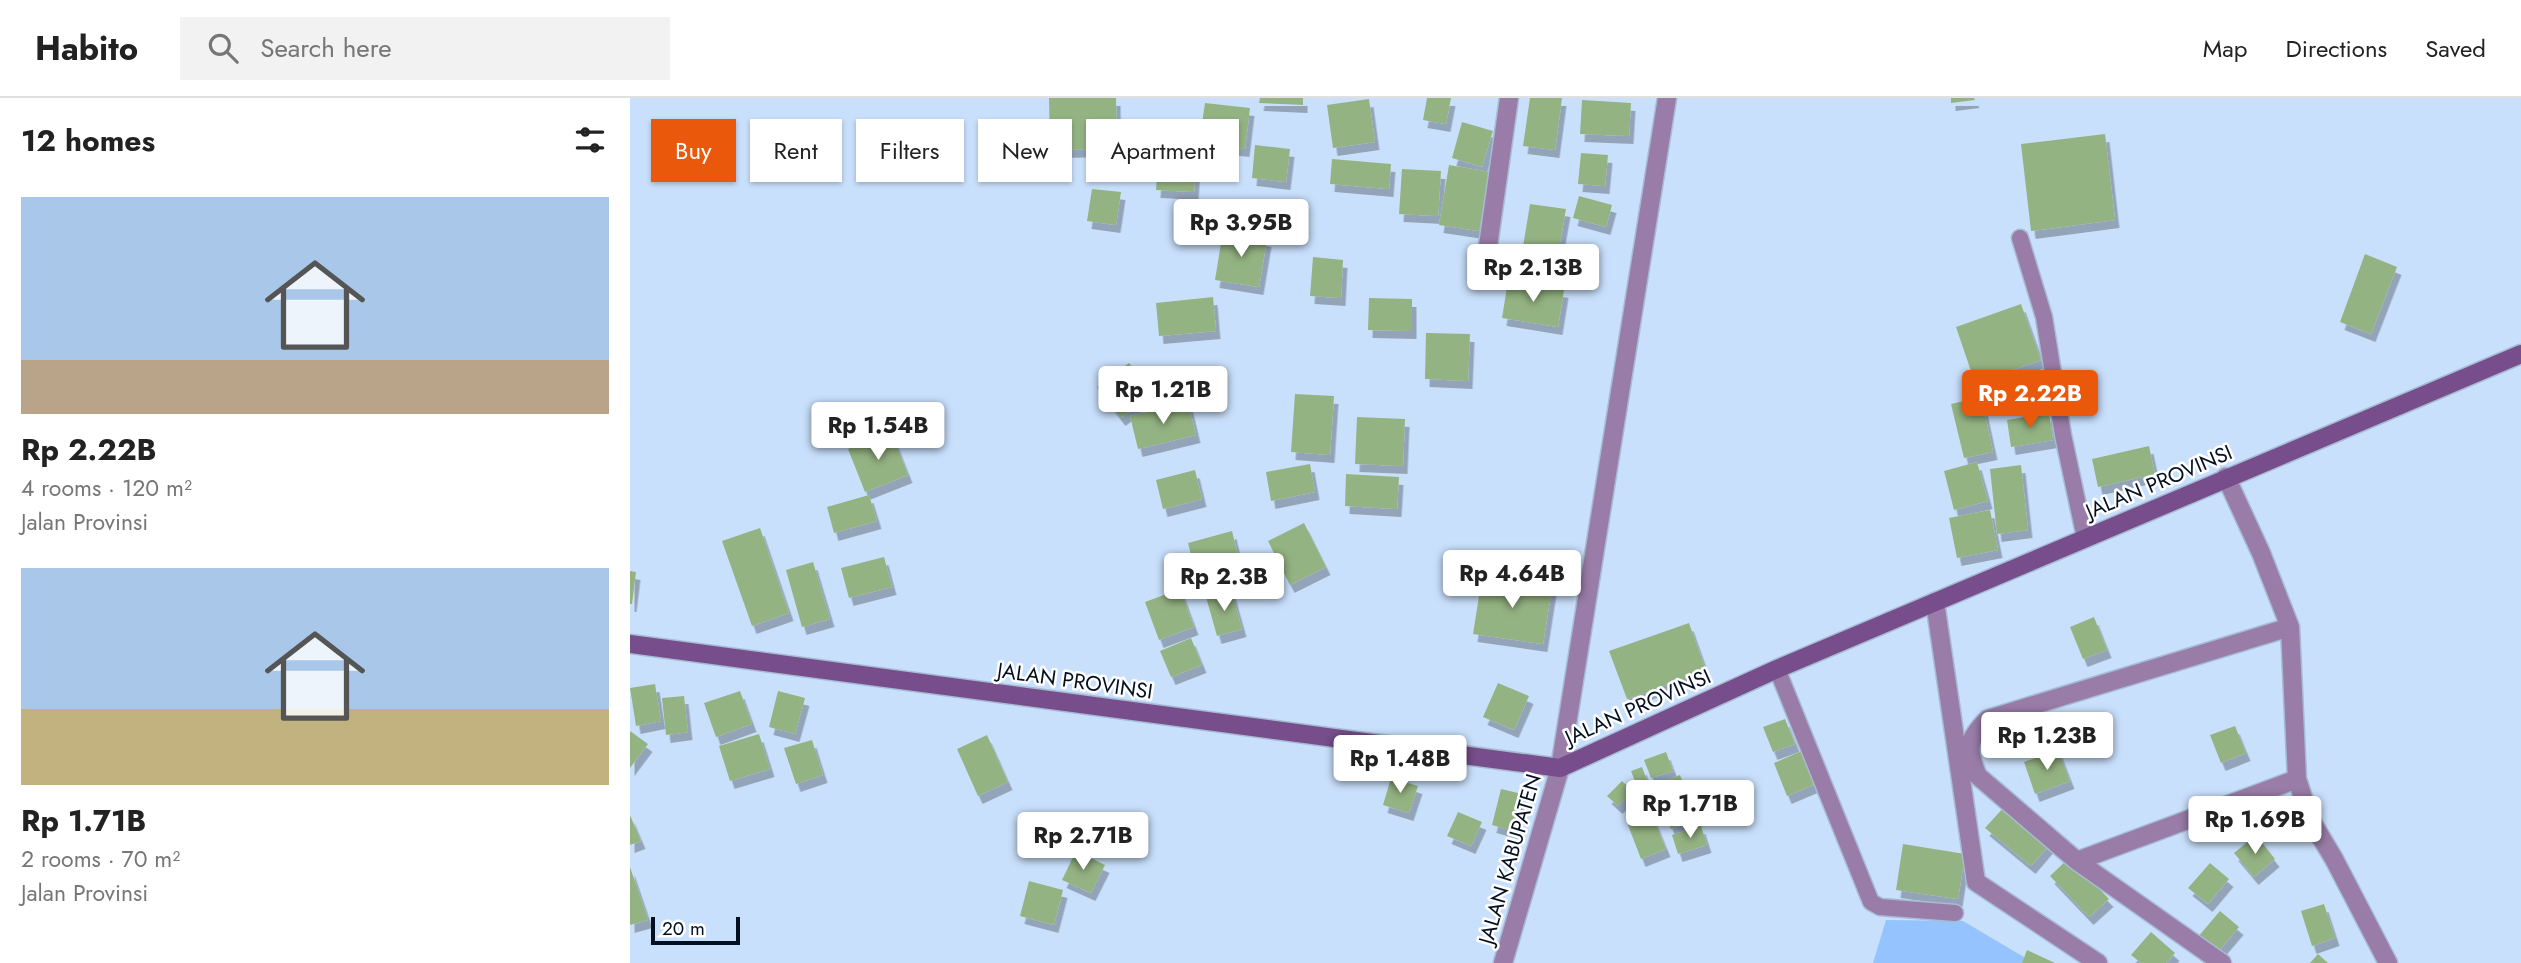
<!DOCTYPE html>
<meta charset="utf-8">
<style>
body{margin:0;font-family:Jost,sans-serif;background:#f2f2f2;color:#222;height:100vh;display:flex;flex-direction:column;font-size:26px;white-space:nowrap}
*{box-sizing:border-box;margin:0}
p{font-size:23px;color:#767676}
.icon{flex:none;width:38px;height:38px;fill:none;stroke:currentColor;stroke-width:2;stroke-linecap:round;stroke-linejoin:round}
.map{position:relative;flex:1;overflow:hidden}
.drawer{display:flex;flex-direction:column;background:#fff;width:630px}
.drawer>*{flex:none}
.top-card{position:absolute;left:21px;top:21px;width:665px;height:63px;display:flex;gap:14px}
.scale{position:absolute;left:21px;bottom:18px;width:89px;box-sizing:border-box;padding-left:7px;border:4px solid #041020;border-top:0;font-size:19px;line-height:24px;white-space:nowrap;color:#041020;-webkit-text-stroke:5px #fefefe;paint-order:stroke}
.price{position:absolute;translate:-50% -60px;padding:0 16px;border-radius:7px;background:#fff;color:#222;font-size:23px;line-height:46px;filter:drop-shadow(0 2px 4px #0008)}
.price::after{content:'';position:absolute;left:50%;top:42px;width:21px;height:16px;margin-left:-10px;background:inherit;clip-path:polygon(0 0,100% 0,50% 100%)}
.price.active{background:#ea580c;color:#fff}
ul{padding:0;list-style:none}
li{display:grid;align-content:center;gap:14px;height:371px;padding:0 21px}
li span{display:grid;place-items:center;height:217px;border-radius:0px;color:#555}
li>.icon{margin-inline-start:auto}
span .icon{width:126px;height:126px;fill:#fffc;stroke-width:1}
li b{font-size:30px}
h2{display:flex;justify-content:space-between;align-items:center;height:84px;padding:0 21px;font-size:30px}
.pill{padding:0 24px;border-radius:0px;background:#fff;box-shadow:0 2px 5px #0004;font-size:24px;line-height:63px}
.pill.active{background:#ea580c;color:#fff}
header{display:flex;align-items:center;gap:42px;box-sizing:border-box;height:98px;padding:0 35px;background:#fff;border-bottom:2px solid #e0e0e0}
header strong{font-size:33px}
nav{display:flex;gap:38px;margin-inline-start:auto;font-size:24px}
.search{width:490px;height:63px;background:#f2f2f2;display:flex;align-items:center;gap:18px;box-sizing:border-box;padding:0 24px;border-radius:0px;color:#767676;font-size:26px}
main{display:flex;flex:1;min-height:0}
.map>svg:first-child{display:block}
.water{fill:#94c3fe}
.building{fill:#94b382;filter:url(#shadow)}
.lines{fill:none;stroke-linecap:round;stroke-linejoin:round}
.service-casing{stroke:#a6bbd4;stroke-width:19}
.minor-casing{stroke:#a6bbd4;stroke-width:21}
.tertiary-casing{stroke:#a6bbd4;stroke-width:21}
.secondary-casing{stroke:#a6bbd4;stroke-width:21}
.service{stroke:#997ca7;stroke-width:16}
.minor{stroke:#997ca7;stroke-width:18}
.tertiary{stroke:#997ca7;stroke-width:18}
.secondary{stroke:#774d8b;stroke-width:18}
.labels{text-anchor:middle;stroke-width:5;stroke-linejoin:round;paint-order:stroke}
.street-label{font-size:21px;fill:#041020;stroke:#fefefe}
</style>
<header>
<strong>Habito</strong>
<div class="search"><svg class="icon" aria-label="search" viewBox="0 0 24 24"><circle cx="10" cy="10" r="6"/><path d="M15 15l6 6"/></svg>Search here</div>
<nav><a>Map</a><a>Directions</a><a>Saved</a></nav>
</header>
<main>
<section class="drawer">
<h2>12 homes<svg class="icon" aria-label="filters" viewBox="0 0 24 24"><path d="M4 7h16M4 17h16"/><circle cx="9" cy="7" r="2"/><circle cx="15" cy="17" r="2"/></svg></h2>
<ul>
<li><span style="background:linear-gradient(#a9c7e8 75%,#b9a48a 0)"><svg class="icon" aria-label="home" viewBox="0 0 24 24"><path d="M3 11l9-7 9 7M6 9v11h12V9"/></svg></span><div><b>Rp 2.22B</b><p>4 rooms · 120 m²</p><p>Jalan Provinsi</p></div></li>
<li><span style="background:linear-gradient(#a9c7e8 65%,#c2b280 0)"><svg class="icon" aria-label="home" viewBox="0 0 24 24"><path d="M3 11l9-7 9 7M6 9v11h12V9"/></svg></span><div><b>Rp 1.71B</b><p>2 rooms · 70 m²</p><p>Jalan Provinsi</p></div></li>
</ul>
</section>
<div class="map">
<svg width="1891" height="865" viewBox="0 0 1891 865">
<defs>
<filter id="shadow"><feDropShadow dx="4.5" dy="8" stdDeviation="0" flood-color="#0004"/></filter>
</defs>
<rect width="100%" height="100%" fill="#c9e0fc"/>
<path class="water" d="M1256 822 1333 823 1404 865H1243Z"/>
<path class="building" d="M419 0H486L487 51 420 52Z
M630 0H673V7L629 5Z
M797 0H821L816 26 793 22Z
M900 0H932L925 52 893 48Z
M1321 0H1344L1345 2 1321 5Z
M739 1 745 44 703 50 697 7Z
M952 2 1001 5 999 38 950 36Z
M575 5 620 10 615 51 569 46Z
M832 24 863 33 852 69 822 60Z
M1475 36 1485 122 1401 133 1391 46Z
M625 47 660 51 656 84 622 80Z
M529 49 567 51 564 94 526 92Z
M951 55 978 57 975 88 948 86Z
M702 61 761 66 759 91 700 86Z
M819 67 860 74 849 133 809 127Z
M772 71 811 73 808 118 769 116Z
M462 91 491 94 486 127 457 123Z
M949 98 982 107 976 129 943 120Z
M900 106 936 111 927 161 892 155Z
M593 133 637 141 629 189 585 182Z
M1735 156 1767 169 1741 236 1710 224Z
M683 159 713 162 711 200 680 198Z
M878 183 934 192 928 229 872 220Z
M583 199 586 233 529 238 526 205Z
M739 200 782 201V233L738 232Z
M1391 206 1411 262 1345 285 1326 229Z
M796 235 840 236 838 283 795 281Z
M499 265 523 296 491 320 467 289Z
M665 296 704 298 700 357 661 354Z
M1351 299 1363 354 1334 360 1321 306Z
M558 304 566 337 508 351 500 318Z
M1419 315 1423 342 1381 349 1377 322Z
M727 319 775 321 773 368 725 366Z
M261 334 278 377 235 394 218 351Z
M1519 348 1525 376 1468 389 1462 361Z
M1347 364 1358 403 1324 412 1314 373Z
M680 366 685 394 641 403 636 374Z
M1391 367 1398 432 1367 436 1360 371Z
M565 372 572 401 533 411 526 382Z
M716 376 769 379 767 411 715 408Z
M239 397 247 423 204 435 197 409Z
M1360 412 1368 452 1327 460 1319 420Z
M674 425 696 469 660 487 638 443Z
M130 430 159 515 122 528 92 443Z
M602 433 611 470 567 481 558 445Z
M254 459 262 489 219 500 211 470Z
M183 464 200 521 172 529 156 472Z
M0 473 6 474 2 506H0Z
M852 479 922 489 913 546 843 536Z
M550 491 564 529 529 542 515 504Z
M601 492 612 531 587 538 576 499Z
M1464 519 1477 552 1453 561 1440 529Z
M1059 525 1076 573 997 601 979 553Z
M561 540 572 567 541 579 530 553Z
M868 585 899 598 884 632 853 619Z
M25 586 31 623 6 628 0 590Z
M110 593 122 626 86 639 74 605Z
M148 593 175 600 165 636 139 629Z
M54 598 58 634 36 637 32 600Z
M1155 621 1165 646 1143 654 1133 629Z
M1605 628 1616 655 1591 665 1580 637Z
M0 633 18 646 0 670Z
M129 636 140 671 100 683 89 648Z
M357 637 378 684 348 698 327 651Z
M182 642 193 677 166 686 154 650Z
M1174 652 1188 685 1157 698 1144 665Z
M1428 652 1440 683 1405 696 1394 664Z
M1036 654 1043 673 1021 680 1014 662Z
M1012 669 1017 682 1006 686 1001 673Z
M1050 677 1067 721 1041 731 1024 687Z
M761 680 788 688 779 715 753 707Z
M992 683 1003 693 988 708 977 698Z
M1019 688 1026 708 1016 711 1009 692Z
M871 691 892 696 883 733 862 727Z
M1374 709 1419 747 1401 768 1355 730Z
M828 714 852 724 841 748 817 738Z
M0 717 11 743 0 747Z
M1022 717 1036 751 1011 761 998 727Z
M1071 728 1077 747 1048 756 1042 737Z
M1626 737 1645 761 1624 779 1604 755Z
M1273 746 1335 756 1328 801 1266 792Z
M446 753 475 767 461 795 432 782Z
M1439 760 1479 801 1459 819 1420 778Z
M1580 765 1599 781 1578 806 1558 790Z
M0 769 18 822 0 827Z
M399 783 433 792 424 827 390 818Z
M1694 806 1705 840 1682 848 1671 813Z
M1590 813 1609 829 1586 856 1567 840Z
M1521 834 1545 855 1536 865H1511L1501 857Z
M1397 852 1425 865H1392Z
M1688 856 1698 865H1680Z"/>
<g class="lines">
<g class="service-casing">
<path id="service" d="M1390 140 1414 219 1433 337 1455 440
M1147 571 1241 804 1250 809 1325 815"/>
</g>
<g class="minor-casing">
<path id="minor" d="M857 155 879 0
M1596 379 1631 455 1660 529 1667 681 1680 721 1704 761 1758 865
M1305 504 1346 784 1468 865
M1447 763 1667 681
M1592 865 1447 763 1348 678C1336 651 1337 641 1358 621L1660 529"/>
</g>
<g class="tertiary-casing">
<path id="tertiary" d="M873 865 930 670 1037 0"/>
</g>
<g class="secondary-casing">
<path id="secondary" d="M0 546 930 670 1147 571 1891 256"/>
</g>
<use href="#service" class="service"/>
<use href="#minor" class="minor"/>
<use href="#tertiary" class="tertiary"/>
<use href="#secondary" class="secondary"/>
</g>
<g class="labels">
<g class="street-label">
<text transform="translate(1529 384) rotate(-23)" y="7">JALAN PROVINSI</text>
<text transform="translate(445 583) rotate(8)" y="7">JALAN PROVINSI</text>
<text transform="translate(1008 609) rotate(-24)" y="7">JALAN PROVINSI</text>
<text transform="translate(880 761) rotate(-74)" y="7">JALAN KABUPATEN</text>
</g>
</g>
</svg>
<div class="scale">20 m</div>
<b class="price" style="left:611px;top:161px">Rp 3.95B</b>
<b class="price" style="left:903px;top:206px">Rp 2.13B</b>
<b class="price" style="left:533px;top:328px">Rp 1.21B</b>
<b class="price active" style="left:1400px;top:332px">Rp 2.22B</b>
<b class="price" style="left:248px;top:364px">Rp 1.54B</b>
<b class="price" style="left:882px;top:512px">Rp 4.64B</b>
<b class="price" style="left:594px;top:515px">Rp 2.3B</b>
<b class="price" style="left:1417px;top:674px">Rp 1.23B</b>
<b class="price" style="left:770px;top:697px">Rp 1.48B</b>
<b class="price" style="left:1060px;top:742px">Rp 1.71B</b>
<b class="price" style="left:1625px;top:758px">Rp 1.69B</b>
<b class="price" style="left:453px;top:774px">Rp 2.71B</b>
<div class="top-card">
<a class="pill active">Buy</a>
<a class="pill">Rent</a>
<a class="pill">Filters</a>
<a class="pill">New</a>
<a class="pill">Apartment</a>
</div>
</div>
</main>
